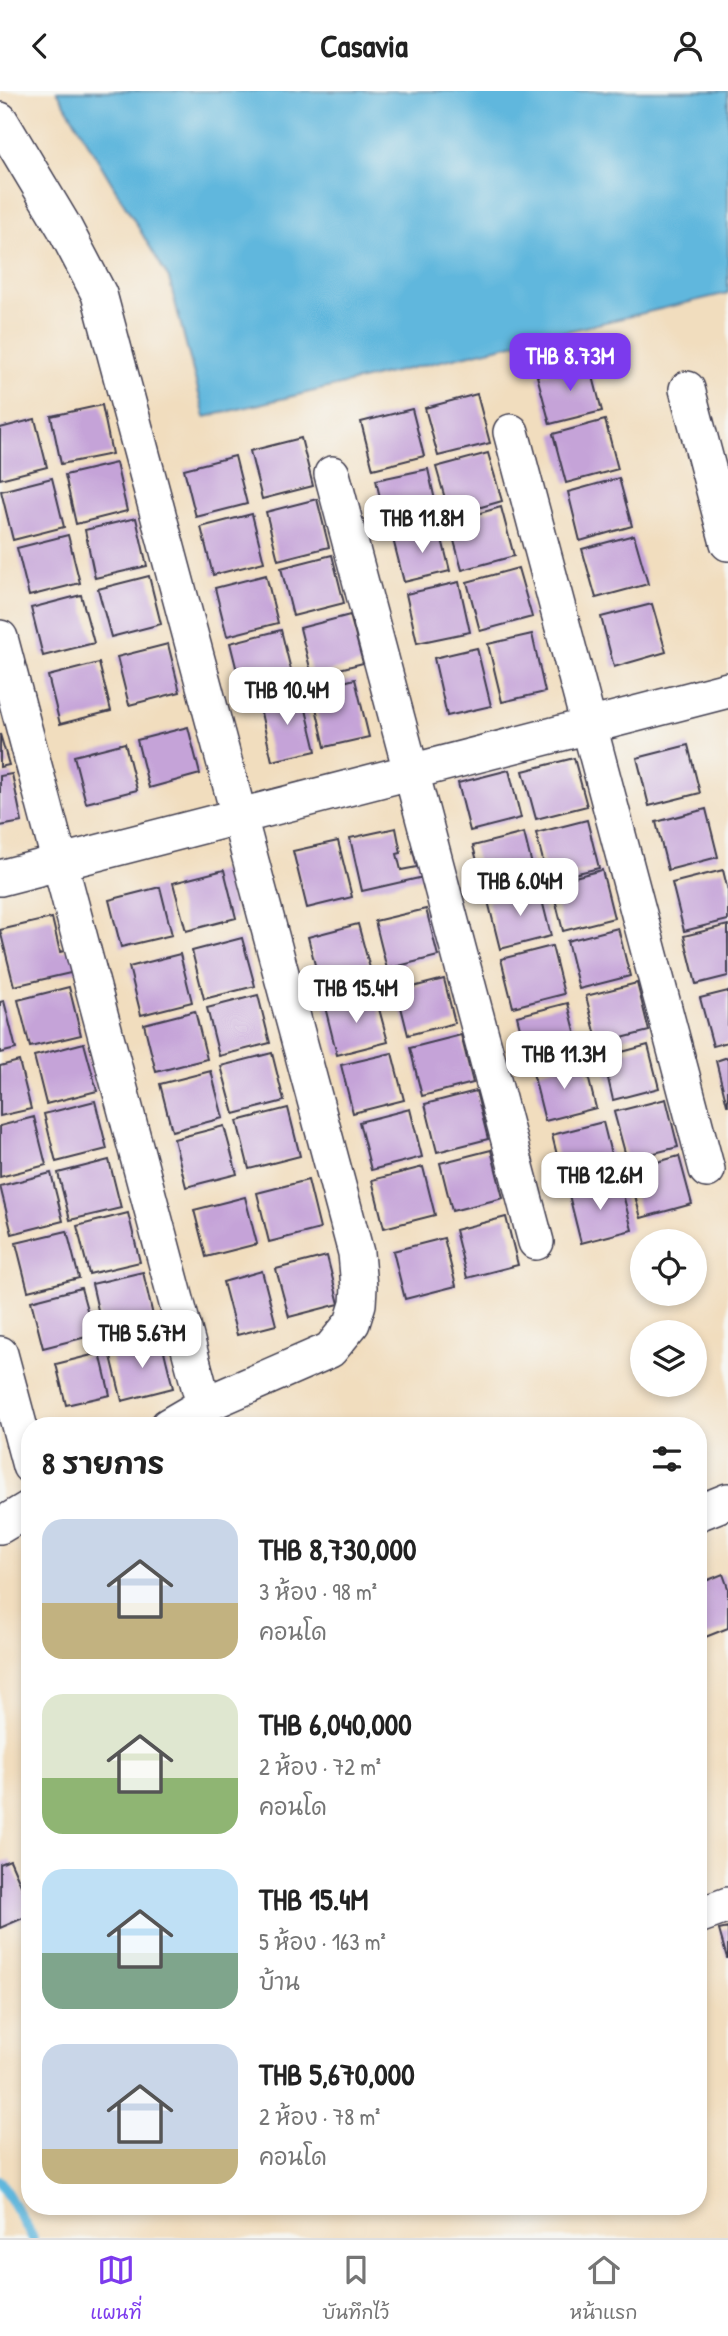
<!DOCTYPE html>
<html lang="th">
<meta charset="utf-8">
<style>
body{margin:0;font-family:"Patrick Hand","Playpen Sans Thai",sans-serif;background:#f6f6f6;color:#222;height:100vh;display:flex;flex-direction:column;font-size:26px;white-space:nowrap}
*{box-sizing:border-box;margin:0}
p{font-size:23px;color:#767676}
.icon{flex:none;width:38px;height:38px;fill:none;stroke:currentColor;stroke-width:2;stroke-linecap:round;stroke-linejoin:round}
.map{position:relative;flex:1;overflow:hidden}
.drawer{position:absolute;left:21px;top:1326px;width:686px;height:798px;display:flex;flex-direction:column;background:#fff;border-radius:28px;box-shadow:0 4px 10px #0003}
.drawer>*{flex:none}
.fabs{position:absolute;left:630px;top:1138px;display:grid;gap:14px}
.fabs a{display:grid;place-items:center;width:77px;height:77px;border-radius:50%;background:#fff;box-shadow:0 4px 10px #0003;font-size:35px}
.price{position:absolute;translate:-50% -60px;padding:0 16px;border-radius:14px;background:#fff;color:#222;font-size:23px;line-height:46px;filter:drop-shadow(0 2px 4px #0008)}
.price::after{content:'';position:absolute;left:50%;top:42px;width:21px;height:16px;margin-left:-10px;background:inherit;clip-path:polygon(0 0,100% 0,50% 100%)}
.price.current{background:#7c3aed;color:#fff}
ul{padding:0;list-style:none}
li{display:flex;align-items:center;gap:21px;height:175px;padding:0 21px}
li span{display:grid;place-items:center;flex:none;width:196px;height:140px;border-radius:21px;color:#555}
li>.icon{margin-inline-start:auto}
span .icon{width:84px;height:84px;fill:#fffc;stroke-width:1}
li b{font-size:30px}
h2{display:flex;justify-content:space-between;align-items:center;height:84px;padding:0 21px;font-size:30px}
header{display:flex;justify-content:space-between;align-items:center;height:91px;padding:0 21px;background:#fff;font-size:32px;font-weight:700}
.tabs{display:flex;justify-content:space-around;align-items:center;height:98px;border-top:2px solid #e0e0e0;background:#fff;font-size:19px;color:#767676}
.tabs a{display:grid;justify-items:center;gap:4px}
.tabs .current{color:#7c3aed}
.map>svg:first-child{display:block}
.water{fill:#60b7dd;stroke:#416c8c;stroke-width:2}
.lines{fill:none;stroke-linecap:round;stroke-linejoin:round}
.stream{stroke:#60b7dd;stroke-width:10}
.building{fill:#c5a3d8}
.minor-casing{stroke:#413e4f;stroke-width:38}
.minor{stroke:#fff;stroke-width:35}
</style>
<header><svg class="icon" aria-label="back" viewBox="0 0 24 24"><path d="M15 5l-7 7 7 7"/></svg>Casavia<svg class="icon" aria-label="person" viewBox="0 0 24 24"><circle cx="12" cy="8" r="4"/><path d="M4 21q1-7 8-7t8 7"/></svg></header>
<div class="map">
<svg width="728" height="2147" viewBox="0 0 728 2147">
<rect width="100%" height="100%" fill="#f6f6f2"/>
<filter id="ink" filterUnits="userSpaceOnUse"><feTurbulence type="fractalNoise" baseFrequency=".0143" numOctaves="2"/><feDisplacementMap in="SourceGraphic" scale="14" xChannelSelector="R" yChannelSelector="G"/><feConvolveMatrix kernelMatrix="1 2 1 2 8 2 1 2 1" color-interpolation-filters="sRGB"/></filter>
<filter id="wash" filterUnits="userSpaceOnUse"><feTurbulence type="fractalNoise" baseFrequency=".00686" numOctaves="4" result="noise"/><feDisplacementMap in="SourceGraphic" scale="28" xChannelSelector="R" yChannelSelector="G"/><feGaussianBlur stdDeviation="1.57" result="paint"/><feColorMatrix in="noise" values="0 0 0 0 0 0 0 0 0 0 0 0 0 0 0 0 0 1.4 0 .05"/><feComposite in="paint" operator="in"/></filter>
<g filter="url(#wash)">
<rect width="100%" height="100%" fill="#f1ddbe"/>
<path class="water" d="M57 0H728V202L205 326 169 188Z"/>
<g class="lines">
<path class="stream" d="M0 2090 33 2147"/>
</g>
<g id="blocks">
<path class="building" d="M589 270 602 320 550 333 537 285Z
M477 303 490 352 438 365 425 317Z
M102 314 112 363 61 373 51 325Z
M412 318 424 365 373 378 361 331Z
M35 328 47 376 0 388V337Z
M605 329 618 378 566 392 553 343Z
M301 347 313 395 262 408 250 360Z
M488 362 502 410 450 425 436 376Z
M235 365 247 413 196 426 184 378Z
M116 372 127 420 76 433 65 384Z
M428 378 439 427 387 438 376 389Z
M52 387 64 436 13 449 1 400Z
M619 387 632 435 580 450 568 401Z
M317 408 329 456 278 469 266 421Z
M501 416 514 465 462 479 449 431Z
M252 423 264 471 213 484 201 436Z
M136 427 147 475 95 487 85 439Z
M439 436 450 480 404 491 393 448Z
M68 444 80 492 29 505 17 457Z
M634 444 648 493 596 507 582 458Z
M332 464 344 512 293 525 281 477Z
M518 477 532 526 480 540 467 491Z
M266 484 278 532 227 545 215 497Z
M149 485 161 533 111 546 98 498Z
M459 491 470 541 417 552 406 503Z
M81 504 94 552 43 565 31 517Z
M652 513 666 561 614 576 601 526Z
M350 524 363 572 312 585 300 537Z
M281 539 293 587 242 600 230 552Z
M532 543 545 601 502 611 488 553Z
M168 553 180 601 129 614 117 566Z
M477 557 491 615 447 625 434 567Z
M99 572 111 620 60 633 48 585Z
M355 588 369 646 325 656 312 599Z
M302 602 316 660 272 670 259 613Z
M188 636 200 683 149 697 137 649Z
M0 643 9 674 0 676Z
M125 652 137 699 86 712 74 665Z
M688 654 700 702 649 715 637 667Z
M574 667 587 715 536 728 523 680Z
M509 679 521 727 470 740 458 692Z
M12 683 22 731 0 735V685Z
M706 718 718 766 668 779 656 731Z
M587 729 599 777 548 789 536 742Z
M396 737 401 762 397 763 401 779 417 776 412 756 422 753 428 785 362 800 350 747Z
M524 742 536 790 486 803 473 755Z
M338 750 352 806 307 817 293 760Z
M224 779 236 827 186 840 173 792Z
M602 779 614 827 563 840 551 792Z
M723 779 728 800V829L684 840 672 792Z
M160 796 172 844 121 856 109 809Z
M539 797 551 845 500 858 488 810Z
M426 818 438 865 387 878 375 830Z
M52 827 60 861 73 858 79 880 14 895 0 839Z
M358 833 371 881 320 894 308 846Z
M728 834V885L696 893 684 845Z
M618 837 630 885 579 898 567 850Z
M242 847 255 895 204 908 192 860Z
M552 855 564 903 513 916 501 868Z
M180 863 192 911 141 924 129 876Z
M444 888 455 932 408 944 397 900Z
M637 892 649 940 598 953 586 905Z
M69 896 81 944 30 956 18 909Z
M728 900V951L713 955 700 907Z
M375 903 388 951 337 964 325 916Z
M258 904 270 952 219 965 207 917Z
M4 910 16 958 0 962V911Z
M568 912 580 960 529 973 517 925Z
M195 920 207 968 156 981 144 933Z
M461 944 473 992 422 1005 410 957Z
M84 952 97 1000 46 1013 34 965Z
M648 954 659 997 613 1009 603 966Z
M272 962 284 1010 234 1023 221 975Z
M392 962 404 1009 353 1022 341 974Z
M728 966V1014H727L716 970Z
M584 969 596 1017 545 1030 533 982Z
M19 970 31 1018 0 1025V975Z
M211 980 223 1027 172 1040 160 993Z
M476 1000 488 1048 437 1061 425 1013Z
M666 1008 678 1056 627 1069 614 1021Z
M95 1010 107 1058 56 1071 44 1023Z
M288 1017 300 1065 249 1078 237 1030Z
M410 1018 422 1066 371 1079 359 1031Z
M34 1026 46 1074 0 1086V1035Z
M603 1031 615 1079 564 1092 552 1044Z
M224 1035 237 1083 186 1096 174 1048Z
M491 1059 503 1107 452 1120 440 1072Z
M679 1065 692 1113 641 1127 628 1079Z
M109 1069 121 1117 70 1129 58 1082Z
M423 1076 435 1124 384 1137 372 1089Z
M51 1082 63 1130 12 1143 0 1095Z
M308 1089 320 1138 269 1151 257 1102Z
M620 1091 632 1139 581 1152 569 1104Z
M245 1106 257 1153 206 1166 194 1119Z
M128 1122 140 1171 89 1183 77 1135Z
M506 1126 518 1174 467 1187 455 1139Z
M67 1140 79 1187 28 1200 16 1152Z
M444 1147 456 1195 405 1208 393 1160Z
M327 1165 339 1213 289 1226 276 1178Z
M262 1180 276 1234 237 1244 223 1191Z
M143 1181 154 1229 103 1241 92 1193Z
M81 1197 94 1244 43 1257 31 1210Z
M161 1248 173 1297 122 1310 110 1261Z
M100 1262 110 1304 66 1314 56 1273Z
M723 1483 728 1497V1537L698 1549V1493Z
M10 1769 30 1815V1824L0 1837V1773Z
M728 1837V1867H727L719 1839Z"/>
</g>
</g>
<g filter="url(#ink)">
<use href="#blocks" fill-opacity="0" stroke="#413e4f" stroke-width="2"/>
<g class="lines">
<g class="minor-casing">
<path id="minor" d="M0 29 64 136 99 203 356 1162 359 1196 358 1213 352 1232 330 1259 204 1314 168 1335
M687 298 728 452
M511 341 707 1079
M332 383 536 1151
M0 547 204 1314
M0 787 728 599
M0 1263 30 1375
M698 1422 728 1410
M0 1435 30 1417
M698 1825 728 1814"/>
</g>
<use href="#minor" class="minor"/>
</g>
</g>
</svg>
<div class="fabs">
<a><svg class="icon" aria-label="locate" viewBox="0 0 24 24"><circle cx="12" cy="12" r="6"/><path d="M12 2v4M12 18v4M2 12h4M18 12h4"/></svg></a>
<a><svg class="icon" aria-label="layers" viewBox="0 0 24 24"><path d="M12 4l9 5-9 5-9-5zM3 14l9 5 9-5"/></svg></a>
</div>
<b class="price current" style="left:570px;top:302px">THB 8.73M</b>
<b class="price" style="left:422px;top:464px">THB 11.8M</b>
<b class="price" style="left:287px;top:636px">THB 10.4M</b>
<b class="price" style="left:520px;top:827px">THB 6.04M</b>
<b class="price" style="left:356px;top:934px">THB 15.4M</b>
<b class="price" style="left:564px;top:1000px">THB 11.3M</b>
<b class="price" style="left:600px;top:1121px">THB 12.6M</b>
<b class="price" style="left:142px;top:1279px">THB 5.67M</b>
<section class="drawer">
<h2>8 รายการ<svg class="icon" aria-label="filters" viewBox="0 0 24 24"><path d="M4 7h16M4 17h16"/><circle cx="9" cy="7" r="2"/><circle cx="15" cy="17" r="2"/></svg></h2>
<ul>
<li><span style="background:linear-gradient(#c9d6e8 60%,#c2b280 0)"><svg class="icon" aria-label="home" viewBox="0 0 24 24"><path d="M3 11l9-7 9 7M6 9v11h12V9"/></svg></span><div><b>THB 8,730,000</b><p>3 ห้อง · 98 m²</p><p>คอนโด</p></div></li>
<li><span style="background:linear-gradient(#dfe7d0 60%,#8fb573 0)"><svg class="icon" aria-label="home" viewBox="0 0 24 24"><path d="M3 11l9-7 9 7M6 9v11h12V9"/></svg></span><div><b>THB 6,040,000</b><p>2 ห้อง · 72 m²</p><p>คอนโด</p></div></li>
<li><span style="background:linear-gradient(#bfe0f5 60%,#7fa58c 0)"><svg class="icon" aria-label="home" viewBox="0 0 24 24"><path d="M3 11l9-7 9 7M6 9v11h12V9"/></svg></span><div><b>THB 15.4M</b><p>5 ห้อง · 163 m²</p><p>บ้าน</p></div></li>
<li><span style="background:linear-gradient(#c9d6e8 75%,#c2b280 0)"><svg class="icon" aria-label="home" viewBox="0 0 24 24"><path d="M3 11l9-7 9 7M6 9v11h12V9"/></svg></span><div><b>THB 5,670,000</b><p>2 ห้อง · 78 m²</p><p>คอนโด</p></div></li>
</ul>
</section>
</div>
<nav class="tabs">
<a class="current"><svg class="icon" aria-label="map" viewBox="0 0 24 24"><path d="M3 6l6-2 6 2 6-2v14l-6 2-6-2-6 2zM9 4v14M15 6v14"/></svg>แผนที่</a>
<a><svg class="icon" aria-label="saved" viewBox="0 0 24 24"><path d="M7 4h10v16l-5-4-5 4z"/></svg>บันทึกไว้</a>
<a><svg class="icon" aria-label="home" viewBox="0 0 24 24"><path d="M3 11l9-7 9 7M6 9v11h12V9"/></svg>หน้าแรก</a>
</nav>
